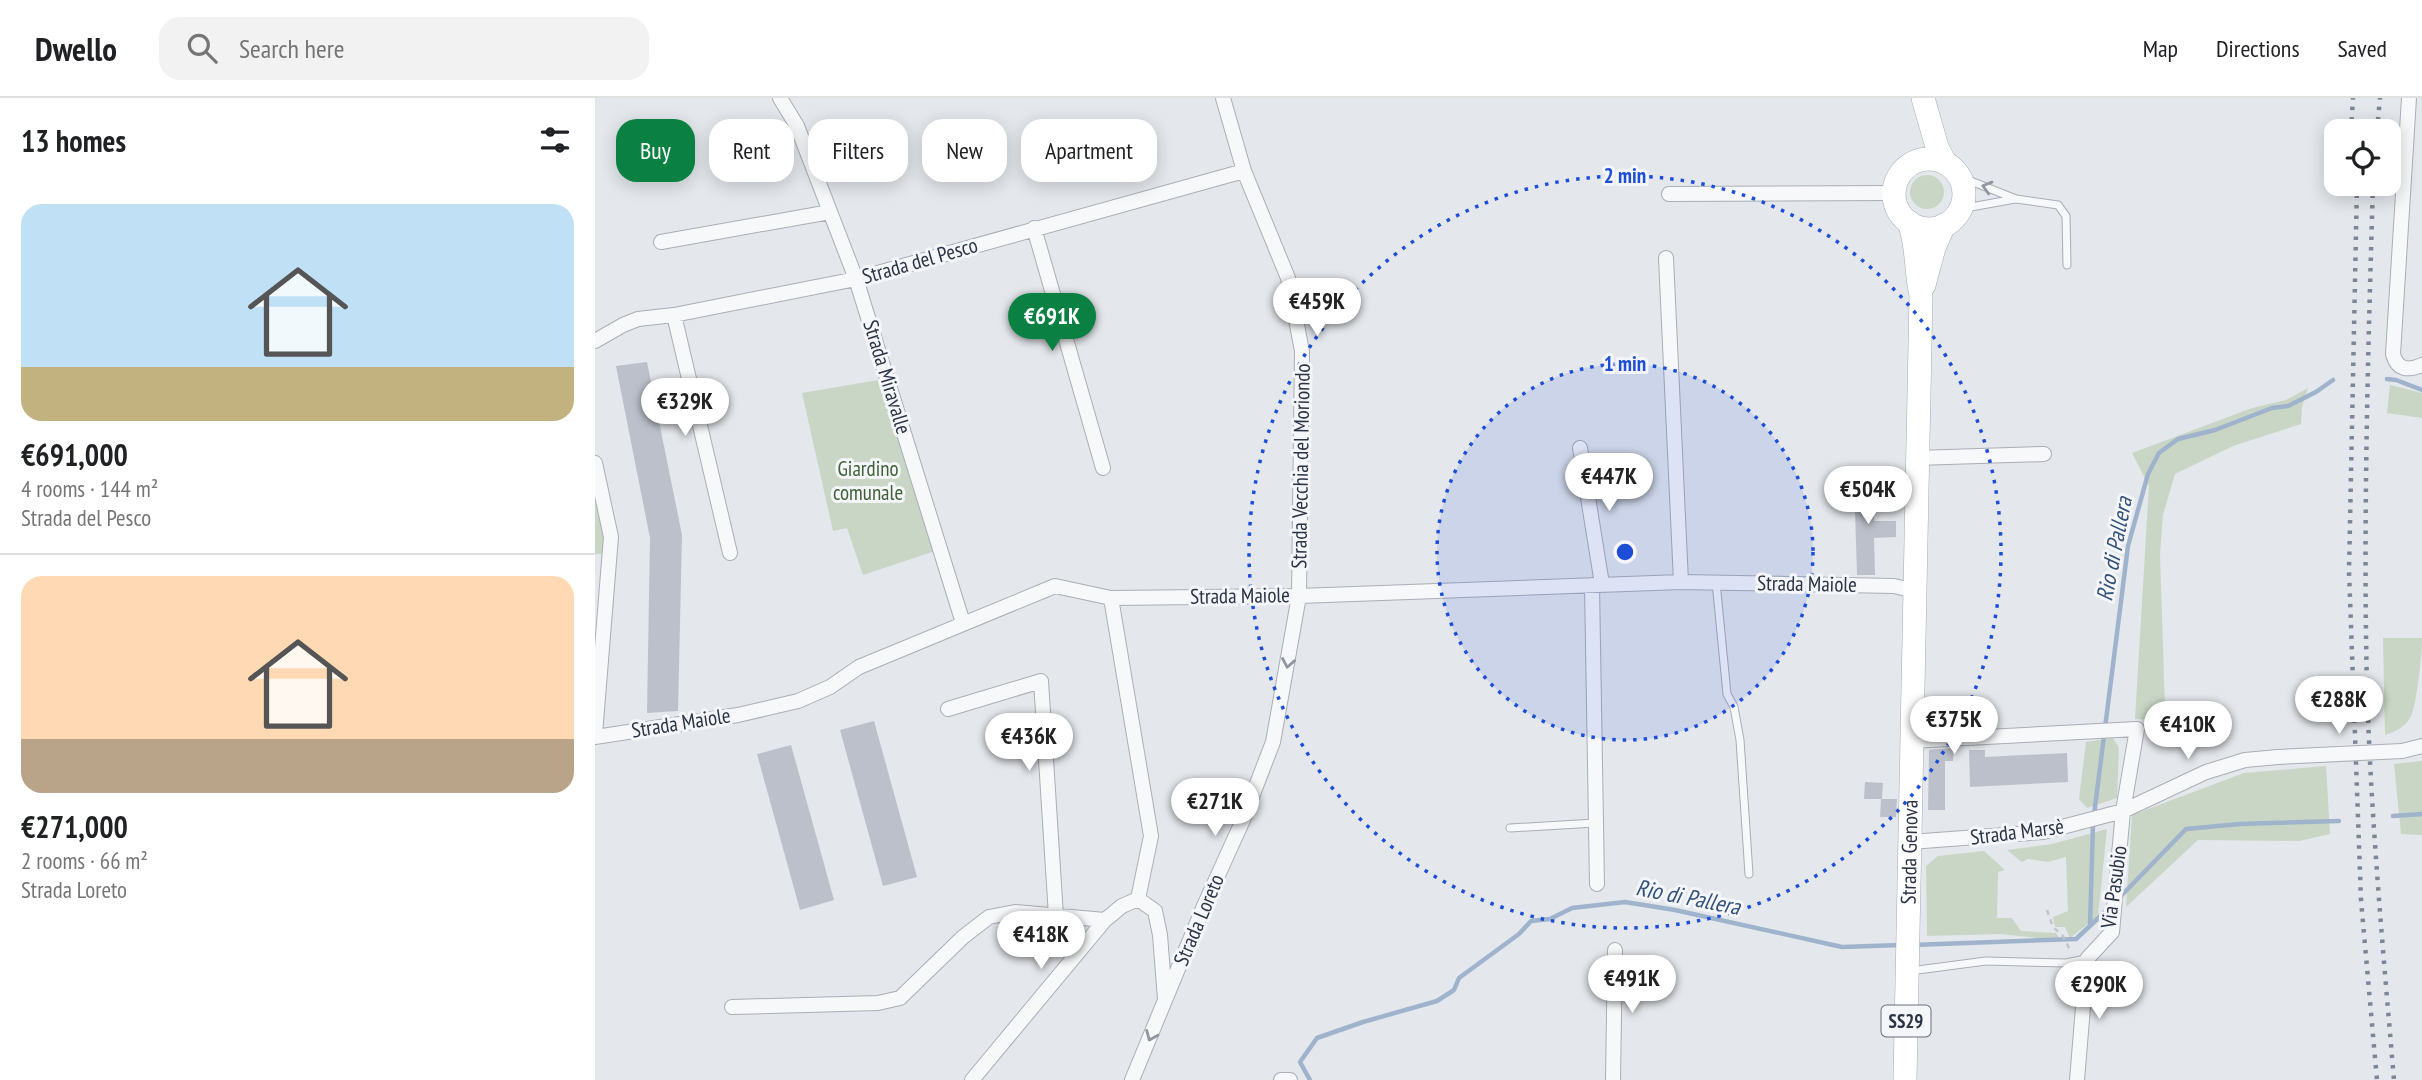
<!DOCTYPE html>
<meta charset="utf-8">
<style>
body{margin:0;font-family:"PT Sans Narrow",sans-serif;background:#f2f2f2;color:#202124;height:100vh;display:flex;flex-direction:column;font-size:26px;white-space:nowrap}
*{box-sizing:border-box;margin:0}
p{font-size:23px;color:#757577}
.icon{flex:none;width:38px;height:38px;fill:none;stroke:currentColor;stroke-width:2;stroke-linecap:round;stroke-linejoin:round}
.map{position:relative;flex:1;overflow:hidden}
.details{display:flex;flex-direction:column;background:#fff;width:595px}
.details>*{flex:none}
.hud{position:absolute;left:21px;top:21px;width:665px;height:63px;display:flex;gap:14px}
.tools{position:absolute;left:1729px;top:21px;display:grid;gap:14px}
.tools a{display:grid;place-items:center;width:77px;height:77px;border-radius:14px;background:#fff;box-shadow:0 4px 18px #0003;font-size:35px}
.price{position:absolute;translate:-50% -60px;padding:0 16px;border-radius:24px;background:#fff;color:#222;font-size:23px;line-height:46px;filter:drop-shadow(0 2px 4px #0008)}
.price::after{content:'';position:absolute;left:50%;top:42px;width:21px;height:16px;margin-left:-10px;background:inherit;clip-path:polygon(0 0,100% 0,50% 100%)}
.price.selected{background:#0b8043;color:#fff}
ul{padding:0;list-style:none}
li{display:grid;align-content:center;gap:14px;height:371px;padding:0 21px}
li+li{border-top:2px solid #e0e0e0}
li span{display:grid;place-items:center;height:217px;border-radius:21px;color:#555}
li>.icon{margin-inline-start:auto}
span .icon{width:126px;height:126px;fill:#fffc;stroke-width:1}
li b{font-size:30px}
h2{display:flex;justify-content:space-between;align-items:center;height:84px;padding:0 21px;font-size:30px}
.pill{padding:0 24px;border-radius:21px;background:#fff;box-shadow:0 4px 18px #0003;font-size:24px;line-height:63px}
.pill.selected{background:#0b8043;color:#fff}
header{display:flex;align-items:center;gap:42px;box-sizing:border-box;height:98px;padding:0 35px;background:#fff;border-bottom:2px solid #e0e0e0}
header strong{font-size:33px}
nav{display:flex;gap:38px;margin-inline-start:auto;font-size:24px}
.search{width:490px;height:63px;background:#f2f2f2;display:flex;align-items:center;gap:18px;box-sizing:border-box;padding:0 24px;border-radius:21px;color:#757577;font-size:26px}
main{display:flex;flex:1;min-height:0}
.map>svg:first-child{display:block}
.green{fill:#c9d6c5}
.lines{fill:none;stroke-linecap:round;stroke-linejoin:round}
.stream{stroke:#9fb4cc;stroke-width:4.5}
.building{fill:#bbc0ca}
.service-casing{stroke:#a9aeb7;stroke-width:9}
.minor-casing{stroke:#a9aeb7;stroke-width:16}
.primary-casing{stroke:#a3abb8;stroke-width:24}
.path{stroke:#c2c5cb;stroke-width:2.5;stroke-dasharray:5 5;stroke-linecap:butt}
.service{stroke:#f7f8fa;stroke-width:7}
.minor{stroke:#f7f8fa;stroke-width:14}
.primary{stroke:#fff;stroke-width:23}
.rail{stroke:#7d8696;stroke-width:4.5;stroke-dasharray:3.5 7;stroke-linecap:butt}
.minor-bridge-casing{stroke:#a9aeb7;stroke-width:16;stroke-linecap:butt}
.minor-bridge{stroke:#f7f8fa;stroke-width:14}
.oneway{stroke:#9196a0}
.ring{fill:none;stroke:#1d4ed8;stroke-width:3.5;stroke-dasharray:3.5 7}
.labels{text-anchor:middle;stroke-width:6;stroke-linejoin:round;paint-order:stroke}
.shield{fill:#f4f6f9;stroke:#676e7b;stroke-width:2}
.shield-label{font-size:19px;font-weight:bold;fill:#2b3445}
.street-label{font-size:21px;fill:#2b3445;stroke:#f4f6f9}
.park-label{font-size:21px;fill:#3f6138;stroke:#f4f6f9}
.water-label{font-size:23px;font-style:italic;fill:#34527a;stroke:#f4f6f9}
.centre{fill:#1d4ed8;stroke:#f4f6f9;stroke-width:3.5}
.ring-label{font-size:21px;text-anchor:middle;font-weight:bold;fill:#1d4ed8;stroke:#f4f6f9;stroke-width:6;stroke-linejoin:round;paint-order:stroke}
</style>
<header>
<strong>Dwello</strong>
<div class="search"><svg class="icon" aria-label="search" viewBox="0 0 24 24"><circle cx="10" cy="10" r="6"/><path d="M15 15l6 6"/></svg>Search here</div>
<nav><a>Map</a><a>Directions</a><a>Saved</a></nav>
</header>
<main>
<section class="details">
<h2>13 homes<svg class="icon" aria-label="filters" viewBox="0 0 24 24"><path d="M4 7h16M4 17h16"/><circle cx="9" cy="7" r="2"/><circle cx="15" cy="17" r="2"/></svg></h2>
<ul>
<li><span style="background:linear-gradient(#bfe0f5 75%,#c2b280 0)"><svg class="icon" aria-label="home" viewBox="0 0 24 24"><path d="M3 11l9-7 9 7M6 9v11h12V9"/></svg></span><div><b>€691,000</b><p>4 rooms · 144 m²</p><p>Strada del Pesco</p></div></li>
<li><span style="background:linear-gradient(#ffd9b3 75%,#b9a48a 0)"><svg class="icon" aria-label="home" viewBox="0 0 24 24"><path d="M3 11l9-7 9 7M6 9v11h12V9"/></svg></span><div><b>€271,000</b><p>2 rooms · 66 m²</p><p>Strada Loreto</p></div></li>
</ul>
</section>
<div class="map">
<svg width="1827" height="982" viewBox="0 0 1827 982">
<rect width="100%" height="100%" fill="#e4e7ec"/>
<path class="green" d="M1315 94a17 17 0 1 1 34 0a17 17 0 1 1-34 0Z
M289 281 343 452 268 477 252 430 238 433 207 295Z
M1795 287 1827 295V320L1792 315Z
M1713 290 1707 309 1706 326 1638 348 1580 376 1568 417 1565 456 1570 613 1556 622 1540 621 1554 388 1537 355 1657 310 1691 302Z
M0 387 12 439 11 456H0Z
M1788 540H1827C1827 555 1822 605 1816 618 1811 629 1800 634 1790 637Z
M1518 640 1524 650 1522 700 1492 710 1484 701 1491 644Z
M1827 663V737L1806 736 1799 666Z
M1731 668 1735 736 1704 743 1603 742 1531 809 1537 717 1649 675Z
M1512 731 1503 818 1475 840 1470 829H1460L1458 819 1473 813 1471 759 1453 764 1433 761 1427 764 1412 752 1457 746Z
M1389 753 1410 772 1403 774 1402 820H1417L1426 833 1461 835 1464 840 1452 841 1405 836 1332 838 1331 768 1343 758Z"/>
<g class="lines">
<path class="stream" d="M1792 281 1801 282 1827 292
M1499 717 1533 448 1553 376 1564 355 1583 341 1620 332 1677 310 1693 308 1721 294 1738 282
M1798 718 1827 716
M1525 799 1591 731 1645 726 1744 723
M1495 828 1498 725
M1318 847 1481 841 1514 810
M715 982 705 964 722 940 768 924 842 903 859 892 864 880 924 836 936 823 955 821 977 810 1030 804 1080 812 1247 849 1306 847"/>
</g>
<path class="building" d="M52 264 87 437 83 613 52 615 55 440 21 268Z
M1279 378V423H1301V439L1279 440 1280 477H1262L1259 380Z
M279 623 322 779 288 788 245 632Z
M196 647 239 802 205 812 162 656Z
M1359 650 1358 663H1350V712H1333L1334 652Z
M1374 652H1390V659L1472 655 1473 684 1375 689Z
M1270 684 1288 685 1287 701H1302L1301 719H1285L1286 701H1269Z"/>
<g class="lines">
<g class="service-casing">
<path id="service" d="M1363 78 1421 101 1463 107 1471 118 1472 167
M1365 111 1420 101
M1121 484 1132 596 1139 609 1145 642 1154 776
M915 730 1000 725
M1315 873 1391 863 1471 865 1491 861"/>
</g>
<g class="minor-casing">
<path id="minor" d="M185 0 202 28 261 181 368 525
M1814 0 1798 256C1802 272 1813 273 1827 267
M1074 96 1299 95
M439 130 508 370
M66 144 235 114
M1071 160 1086 484
M79 217 135 455
M0 243 28 227 43 221 79 217 261 181 649 73
M985 350 1007 486
M1321 360 1449 356
M0 365 16 439 0 636
M997 487 1002 786
M516 500 556 738 543 801 560 813 565 837 570 901
M353 611 446 583 461 818
M0 639 143 617 203 603 235 589 264 569 460 488 516 500 704 498 1086 484 1299 488 1320 493
M1315 643 1542 631 1528 713 1517 834 1492 861 1482 982
M1807 653 1827 648
M1315 744 1448 734 1528 713 1611 674 1650 662 1683 659
M137 909 283 905 305 900 368 839 394 819 420 814 510 822
M377 982 510 822 527 808 543 801
M537 982 609 808 648 722 678 644 704 498 707 253 693 180 649 73 628 0
M686 982H695
M1018 982 1020 852"/>
</g>
<g class="primary-casing">
<g id="primary">
<path d="M1328 0 1342 49 1350 65"/>
<circle cx="1334" cy="96" r="35"/>
<path d="M1329 187 1339 150 1349 127"/>
<path id="s1" d="M1310 982 1326 197C1320 172 1323 148 1314 124"/>
</g>
</g>
<path class="path" d="M1452 812 1458 829 1468 838 1476 854"/>
<use href="#service" class="service"/>
<use href="#minor" class="minor"/>
<use href="#primary" class="primary"/>
<path class="rail" d="M1756 33 1758 0
M1782 33 1785 0
M1762 86 1754 473 1766 802 1782 982
M1778 86C1773 254 1768 422 1772 590 1776 721 1788 852 1799 982"/>
<g class="minor-bridge-casing">
<path id="minor-bridge" d="M1683 659 1807 653"/>
</g>
<use href="#minor-bridge" class="minor-bridge"/>
</g>
<defs><path id="oneway-chevron" d="M-2-3.5L2.5 0L-2 3.5" fill="none" stroke-width="1.6" stroke-linecap="round" stroke-linejoin="round" transform="scale(1.75)"/></defs>
<g class="oneway">
<use href="#oneway-chevron" transform="translate(1392 89) rotate(-164)"/>
<use href="#oneway-chevron" transform="translate(693 565) rotate(100)"/>
<use href="#oneway-chevron" transform="translate(556 938) rotate(113)"/>
</g>
<circle cx="1030" cy="454" r="188" fill="#1d4ed8" fill-opacity=".12"/>
<g class="ring">
<circle cx="1030" cy="454" r="188"/>
<circle cx="1030" cy="454" r="376"/>
</g>
<g class="labels">
<rect class="shield" x="1286.5" y="907.5" width="49" height="31" rx="5"/>
<g class="shield-label">
<text x="1311" y="930">SS29</text>
</g>
<g class="street-label">
<text transform="translate(325 163) rotate(-16)" y="7">Strada del Pesco</text>
<text transform="translate(292 279) rotate(73)" y="7">Strada Miravalle</text>
<text transform="translate(706 368) rotate(-89)" y="7">Strada Vecchia del Moriondo</text>
<text transform="translate(1212 486) rotate(1)" y="7">Strada Maiole</text>
<text transform="translate(645 498) rotate(-1)" y="7">Strada Maiole</text>
<text transform="translate(86 625) rotate(-9)" y="7">Strada Maiole</text>
<text transform="translate(1422 734) rotate(-7)" y="7">Strada Marsè</text>
<text dy="7" stroke="none"><textPath href="#s1" startOffset="228">Strada Genova</textPath></text>
<text transform="translate(1519 789) rotate(-82)" y="7">Via Pasubio</text>
<text transform="translate(604 822) rotate(-67)" y="7">Strada Loreto</text>
</g>
<g class="park-label">
<text x="273" y="378">Giardino<tspan x="273" dy="24">comunale</tspan></text>
</g>
<g class="water-label">
<text transform="translate(1519 451) rotate(-79)" y="8">Rio di Pallera</text>
<text transform="translate(1093 799) rotate(11)" y="8">Rio di Pallera</text>
</g>
</g>
<circle cx="1030" cy="454" r="10" class="centre"/>
<g class="ring-label">
<text x="1030" y="85">2 min</text>
<text x="1030" y="273">1 min</text>
</g>
</svg>
<div class="tools">
<a><svg class="icon" aria-label="locate" viewBox="0 0 24 24"><circle cx="12" cy="12" r="6"/><path d="M12 2v4M12 18v4M2 12h4M18 12h4"/></svg></a>
</div>
<b class="price" style="left:722px;top:240px">€459K</b>
<b class="price selected" style="left:457px;top:255px">€691K</b>
<b class="price" style="left:90px;top:340px">€329K</b>
<b class="price" style="left:1014px;top:415px">€447K</b>
<b class="price" style="left:1273px;top:428px">€504K</b>
<b class="price" style="left:1744px;top:638px">€288K</b>
<b class="price" style="left:1359px;top:658px">€375K</b>
<b class="price" style="left:1593px;top:663px">€410K</b>
<b class="price" style="left:434px;top:675px">€436K</b>
<b class="price" style="left:620px;top:740px">€271K</b>
<b class="price" style="left:446px;top:873px">€418K</b>
<b class="price" style="left:1037px;top:917px">€491K</b>
<b class="price" style="left:1504px;top:923px">€290K</b>
<div class="hud">
<a class="pill selected">Buy</a>
<a class="pill">Rent</a>
<a class="pill">Filters</a>
<a class="pill">New</a>
<a class="pill">Apartment</a>
</div>
</div>
</main>
